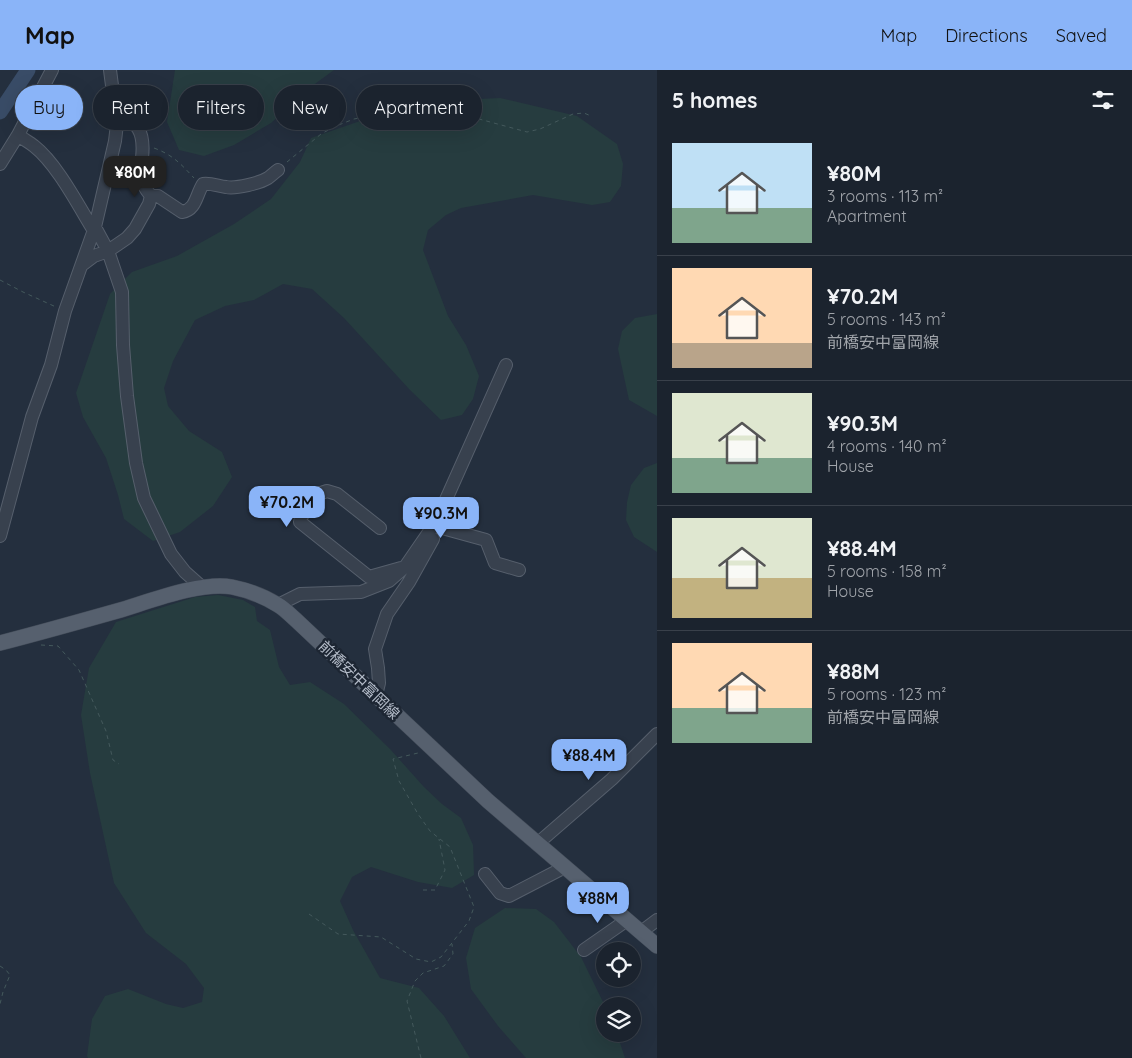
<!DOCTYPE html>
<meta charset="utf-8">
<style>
body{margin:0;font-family:Quicksand,"Noto Sans JP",sans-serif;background:#242b36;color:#f1f3f6;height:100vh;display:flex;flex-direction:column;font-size:19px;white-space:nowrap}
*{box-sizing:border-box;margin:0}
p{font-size:16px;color:#a0a4aa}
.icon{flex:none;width:28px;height:28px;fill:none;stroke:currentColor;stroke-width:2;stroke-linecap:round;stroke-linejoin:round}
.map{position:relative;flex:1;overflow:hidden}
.drawer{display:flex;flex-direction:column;background:#1b232e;width:475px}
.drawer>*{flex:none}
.top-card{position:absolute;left:15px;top:15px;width:475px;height:45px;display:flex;gap:10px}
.buttons{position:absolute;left:596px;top:872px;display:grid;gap:10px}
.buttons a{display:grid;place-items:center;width:45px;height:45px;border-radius:50%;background:#1b232e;box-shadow:0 5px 20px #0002,0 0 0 1px #39404a;font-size:25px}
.price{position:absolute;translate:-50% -42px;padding:0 11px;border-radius:10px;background:#8ab4f8;color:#111;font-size:16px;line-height:32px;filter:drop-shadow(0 1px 2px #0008)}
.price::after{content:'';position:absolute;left:50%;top:30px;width:15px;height:11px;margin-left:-8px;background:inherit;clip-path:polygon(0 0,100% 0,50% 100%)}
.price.selected{background:#222;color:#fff}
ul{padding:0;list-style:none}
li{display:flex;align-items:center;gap:15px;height:125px;padding:0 15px}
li+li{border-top:1px solid #39404a}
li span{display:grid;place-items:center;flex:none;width:140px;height:100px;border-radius:0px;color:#555}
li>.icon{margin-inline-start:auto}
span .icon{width:60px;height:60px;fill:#fffc;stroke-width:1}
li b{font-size:21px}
h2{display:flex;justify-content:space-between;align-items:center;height:60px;padding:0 15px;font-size:21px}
.chip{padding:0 18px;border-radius:22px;background:#1b232e;box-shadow:0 5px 20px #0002,0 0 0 1px #39404a;font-size:18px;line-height:45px}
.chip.selected{background:#8ab4f8;color:#111}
header{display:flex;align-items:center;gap:30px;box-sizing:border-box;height:70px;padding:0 25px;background:#8ab4f8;color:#111}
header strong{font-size:24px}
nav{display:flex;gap:28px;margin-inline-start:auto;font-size:18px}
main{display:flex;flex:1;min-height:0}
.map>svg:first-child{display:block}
.green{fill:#263c3f}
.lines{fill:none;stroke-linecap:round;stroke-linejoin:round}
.river{stroke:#394c67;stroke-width:15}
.minor-casing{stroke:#565f6c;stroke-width:14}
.major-casing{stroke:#414a57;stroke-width:16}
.path{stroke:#44595c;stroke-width:1;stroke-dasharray:4 4;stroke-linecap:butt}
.minor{stroke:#38414e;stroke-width:12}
.major{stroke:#56606e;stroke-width:15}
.labels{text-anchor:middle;stroke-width:5;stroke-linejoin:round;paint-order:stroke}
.street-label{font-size:15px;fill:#b4bcc9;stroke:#1d2633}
</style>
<header>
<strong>Map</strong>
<nav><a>Map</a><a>Directions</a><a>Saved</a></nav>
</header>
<main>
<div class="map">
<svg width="657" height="988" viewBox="0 0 657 988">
<rect width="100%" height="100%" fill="#242f3e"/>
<path class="green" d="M175 0H334L308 19 271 53 234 75 204 86 179 80 167 52Z
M500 28 577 46 617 74 623 94 621 116 610 132 592 135 533 125 461 138 446 145 428 160 423 180 448 246 466 275 479 306 473 329 462 345 441 350 410 320 344 248 312 219 283 214 254 230 225 236 195 250 173 291 164 318 168 336 189 361 222 382 232 407 213 436 180 462 153 471 124 449 118 425 106 388 83 347 76 323 110 224 132 202 177 186 234 154 271 129 300 92 311 68 415 32Z
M657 244V346L629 330 618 279 622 261 635 248Z
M657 393V482L634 467 626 450 627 432 631 415 644 398Z
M218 525 243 530 255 537 257 551 270 560 279 597 290 615 310 612 344 634 390 679 424 717 442 734 461 748 473 775 474 805 452 818 418 812 371 797 352 807 340 831 353 860 380 908 419 918 444 946 470 988H88L87 986 92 949 105 926 128 919 166 934 183 938 202 932 204 918 186 894 146 863 114 813 90 703 81 645 89 598 116 552 195 527Z
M505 838 536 839 554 852 581 887 605 936V964H617L625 988H526L498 956 471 919 466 888 475 858Z"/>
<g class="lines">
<path class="river" d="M0 42 28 0"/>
<g class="minor-casing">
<path id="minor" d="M18 65C23 69 29 72 34 76 57 94 78 135 94 161
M0 94 18 65 52 0
M151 126H158L182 142C196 140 196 125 203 114 211 113 218 116 226 117 236 119 260 113 268 108 272 105 275 102 278 100
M95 157 108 181 122 222 123 275 127 326 136 393 144 428 171 484 185 502 203 518
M82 195 94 186 108 181 127 168 135 159 149 134 151 126C147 121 142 114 141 108 140 102 142 94 142 88 145 61 138 53 115 40
M435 456 486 470 495 493 519 500
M380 458 337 424 327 421 318 424 301 447 300 452 369 507 401 498
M0 466 32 347 51 295 65 241 95 157 115 71 117 54 110 0
M278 535 300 524 361 522 389 511 405 497 436 452 506 295
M376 625 379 613 378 598 375 579 387 544 409 512 433 469
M537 774 612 709 657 664
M485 804 500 823 509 826 565 797
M641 862 657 850
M584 880 627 850"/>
</g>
<g class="major-casing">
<path id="major" d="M0 573C39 563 78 552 117 541 148 532 201 511 232 517 247 520 265 527 278 535 285 539 290 545 296 550L488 731 657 876"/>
</g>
<path class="path" d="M154 78C173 85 181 94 194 108
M287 92 321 64 336 56 354 49 375 45 397 49 416 55 436 51 453 46H468L527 62 540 59 573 44 584 43 591 46
M0 210 23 222 56 237
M41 575 58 576 79 600 106 661 113 690 119 694
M423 820H435L445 800 439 769
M309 844 338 864 381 867 416 889 431 892 441 887 469 851 474 837 450 777 430 761 418 744 399 711 393 689 418 683
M0 896 6 900 10 905 3 922 0 934
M421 988 407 931 415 911 423 903 444 896 453 884 452 874"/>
<use href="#minor" class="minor"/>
<use href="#major" class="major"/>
</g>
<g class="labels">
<g class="street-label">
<text transform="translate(359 610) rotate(44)" y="5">前橋安中富岡線</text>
</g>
</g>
</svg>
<div class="buttons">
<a><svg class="icon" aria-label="locate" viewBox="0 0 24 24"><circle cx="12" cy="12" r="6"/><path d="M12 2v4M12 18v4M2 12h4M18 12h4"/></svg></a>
<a><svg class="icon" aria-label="layers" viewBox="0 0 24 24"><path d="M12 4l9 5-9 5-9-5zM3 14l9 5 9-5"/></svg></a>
</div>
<b class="price selected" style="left:135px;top:128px">¥80M</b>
<b class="price" style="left:287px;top:458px">¥70.2M</b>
<b class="price" style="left:441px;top:469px">¥90.3M</b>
<b class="price" style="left:589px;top:711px">¥88.4M</b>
<b class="price" style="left:598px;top:854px">¥88M</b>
<div class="top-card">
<a class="chip selected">Buy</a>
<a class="chip">Rent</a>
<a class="chip">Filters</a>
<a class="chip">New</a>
<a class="chip">Apartment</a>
</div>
</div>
<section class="drawer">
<h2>5 homes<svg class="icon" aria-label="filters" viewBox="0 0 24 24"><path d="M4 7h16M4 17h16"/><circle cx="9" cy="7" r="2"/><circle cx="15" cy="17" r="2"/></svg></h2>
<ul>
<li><span style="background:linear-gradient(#bfe0f5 65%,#7fa58c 0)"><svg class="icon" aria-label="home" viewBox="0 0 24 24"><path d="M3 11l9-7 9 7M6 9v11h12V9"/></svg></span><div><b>¥80M</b><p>3 rooms · 113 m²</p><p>Apartment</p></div></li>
<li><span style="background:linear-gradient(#ffd9b3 75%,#b9a48a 0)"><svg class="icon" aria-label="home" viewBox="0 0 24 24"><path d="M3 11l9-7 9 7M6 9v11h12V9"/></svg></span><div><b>¥70.2M</b><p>5 rooms · 143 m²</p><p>前橋安中富岡線</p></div></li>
<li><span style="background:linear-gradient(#dfe7d0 65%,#7fa58c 0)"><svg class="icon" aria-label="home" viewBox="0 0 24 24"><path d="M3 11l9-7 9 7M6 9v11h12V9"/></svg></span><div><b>¥90.3M</b><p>4 rooms · 140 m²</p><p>House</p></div></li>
<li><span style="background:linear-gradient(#dfe7d0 60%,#c2b280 0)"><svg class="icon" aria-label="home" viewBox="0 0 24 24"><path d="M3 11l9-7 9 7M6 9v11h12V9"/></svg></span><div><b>¥88.4M</b><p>5 rooms · 158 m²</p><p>House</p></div></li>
<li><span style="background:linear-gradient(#ffd9b3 65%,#7fa58c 0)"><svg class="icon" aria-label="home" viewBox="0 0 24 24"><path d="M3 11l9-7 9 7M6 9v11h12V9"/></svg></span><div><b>¥88M</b><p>5 rooms · 123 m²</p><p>前橋安中富岡線</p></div></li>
</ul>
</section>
</main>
